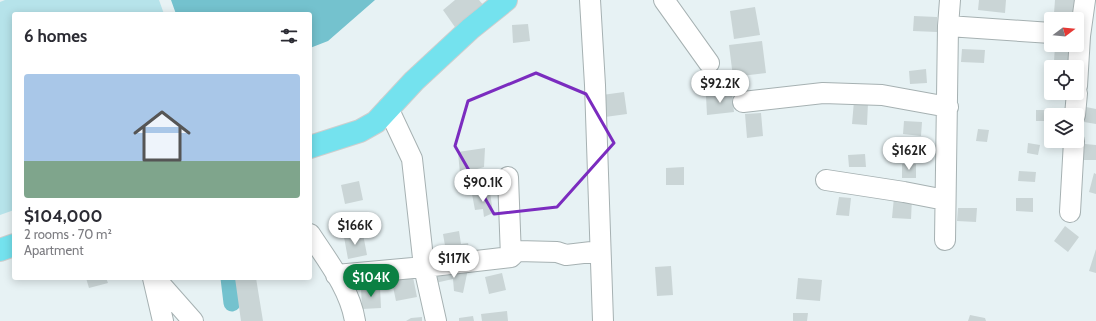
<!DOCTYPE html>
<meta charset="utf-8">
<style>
body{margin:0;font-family:Cabin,sans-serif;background:#f7f7f7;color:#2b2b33;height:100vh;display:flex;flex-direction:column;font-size:15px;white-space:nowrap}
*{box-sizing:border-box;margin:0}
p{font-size:13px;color:#7c7c81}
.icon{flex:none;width:22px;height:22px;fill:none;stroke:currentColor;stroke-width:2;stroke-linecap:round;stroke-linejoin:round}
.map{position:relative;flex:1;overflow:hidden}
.side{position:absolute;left:12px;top:12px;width:300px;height:268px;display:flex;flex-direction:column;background:#fff;border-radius:4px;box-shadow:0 2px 10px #0003}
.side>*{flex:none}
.needle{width:26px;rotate:74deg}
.tools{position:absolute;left:1044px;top:12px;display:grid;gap:8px}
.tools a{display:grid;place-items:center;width:40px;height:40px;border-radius:4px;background:#fff;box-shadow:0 2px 10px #0003;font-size:20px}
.price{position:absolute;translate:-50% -34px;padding:0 9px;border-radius:14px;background:#fff;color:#222;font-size:13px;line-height:26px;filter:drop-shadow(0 1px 2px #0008)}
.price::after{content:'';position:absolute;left:50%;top:24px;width:12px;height:9px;margin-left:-6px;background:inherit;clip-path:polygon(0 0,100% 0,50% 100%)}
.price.current{background:#0b8043;color:#fff}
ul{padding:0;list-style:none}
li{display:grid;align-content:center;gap:8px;height:212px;padding:0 12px}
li+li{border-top:1px solid #e1e1e2}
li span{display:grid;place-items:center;height:124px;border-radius:4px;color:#555}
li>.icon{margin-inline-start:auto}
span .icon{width:72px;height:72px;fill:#fffc;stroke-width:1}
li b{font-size:17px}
h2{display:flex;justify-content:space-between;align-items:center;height:48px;padding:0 12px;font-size:17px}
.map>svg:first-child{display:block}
.green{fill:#b6e3ea}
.water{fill:#74c2ce}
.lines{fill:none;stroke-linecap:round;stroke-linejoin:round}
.canal{stroke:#74c2ce;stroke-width:17}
.building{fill:#cad5d6}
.street-casing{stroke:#a6b1b2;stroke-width:22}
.primary-casing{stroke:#cdcece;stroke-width:24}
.street{stroke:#fff;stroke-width:20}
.primary{stroke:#74e2ee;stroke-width:22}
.marked{fill:none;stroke:#7b2cbf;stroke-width:3;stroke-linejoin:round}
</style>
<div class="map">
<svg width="1096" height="321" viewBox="0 0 1096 321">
<rect width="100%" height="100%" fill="#e7f2f4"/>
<path class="green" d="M5 0H159L164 14H14V210L0 215V2Z"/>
<path class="water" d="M171 0H375L328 41 310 48V14H176Z"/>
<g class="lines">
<path class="canal" d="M229 278 232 303"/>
</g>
<path class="building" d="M455 0H479L485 7 457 30 443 10Z
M979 0H1006L1005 13 978 10Z
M1055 0H1075L1073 15 1054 13Z
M755 7 760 35 734 39 730 11Z
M914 16 937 17V32L913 31Z
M528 24 530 41 513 43 512 25Z
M762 41 766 73 733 77 729 45Z
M1055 45H1070V63L1054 62Z
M962 49 985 50 984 63 961 62Z
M926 69 927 83 910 84 909 71Z
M1045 78H1051V89L1045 88Z
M624 92 627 114 605 117 602 95Z
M732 93 734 112 707 115 706 96Z
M854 101 868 103 867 125 852 124Z
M1086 107 1096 109V124L1084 122Z
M1036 110H1053V115H1051V121H1036Z
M761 113 763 136 747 138 745 114Z
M904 121 922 122 921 136 903 134Z
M978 129 989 130 987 142 976 141Z
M1028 143 1040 145 1038 155 1027 153Z
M1085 144 1096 145V160H1083Z
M485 148 484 167 460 174 458 152Z
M865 154 866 167H849L848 155Z
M902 164H916V178H902Z
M684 167V185H666V168Z
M1019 171 1036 172 1035 182 1018 181Z
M1094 173 1096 174V194L1089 192Z
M359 181 363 200 345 204 341 185Z
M490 192 493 213 484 217 483 209 475 210 472 194Z
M839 197 851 198 849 216 836 215Z
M894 197 912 198 911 219 892 218Z
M1016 198H1033V212L1016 211Z
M958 208H977L976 222 957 221Z
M1065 226 1079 237 1068 252 1054 241Z
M459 231 461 244 468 243 471 259 448 263 443 234Z
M363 234 367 255 348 259 344 237Z
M1096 249V273L1089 271Z
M671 266 673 295 657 296 655 267Z
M468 269 463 293 454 291 453 279 435 283V275Z
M502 273 506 290 489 294 485 277Z
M413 277 417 297 396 301 392 282Z
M86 278H106L108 283 89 288Z
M235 278H256L263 321H241Z
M798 278 822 280 820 301 796 299Z
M380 287 381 308 362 309 361 288Z
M507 311 508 321H482L481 314Z
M793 313H808L807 321H793Z
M970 315 985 318 986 321H968Z
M473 316 474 321H459V318Z
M422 317V321H406L411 318Z"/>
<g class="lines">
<g class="street-casing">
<path id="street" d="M590 0 595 85 603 321
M664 0 709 63
M948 26 1051 33
M1077 86 1080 36 1085 0
M743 102 823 93 882 95 948 107
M388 108 412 159 424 267 436 321
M1075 115 1077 93
M826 180 904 192 945 200
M1070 212 1074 141
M310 234C327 260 350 289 355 321
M945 240 948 26 950 0
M511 257 517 251 557 252 566 255 600 251
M336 275 424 267 511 257 508 177
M153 278 163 321
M155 278 193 321"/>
</g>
<g class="primary-casing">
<path id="primary" d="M310 147 360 131 376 122 414 81 470 29 506 0
M0 250 14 245"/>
</g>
<use href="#street" class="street"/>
<use href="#primary" class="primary"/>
</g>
<path class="marked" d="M536 73 586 94 614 143 557 207 494 214 455 146 468 101Z"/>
</svg>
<div class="tools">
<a><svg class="needle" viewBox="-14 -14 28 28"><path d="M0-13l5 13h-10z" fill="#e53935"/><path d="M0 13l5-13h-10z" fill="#7c7c81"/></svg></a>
<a><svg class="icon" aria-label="locate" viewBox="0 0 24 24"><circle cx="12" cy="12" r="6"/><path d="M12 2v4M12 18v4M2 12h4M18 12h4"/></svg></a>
<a><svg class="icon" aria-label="layers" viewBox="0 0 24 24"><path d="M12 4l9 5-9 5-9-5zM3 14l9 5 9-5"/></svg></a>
</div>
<b class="price" style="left:720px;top:104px">$92.2K</b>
<b class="price" style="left:909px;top:171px">$162K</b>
<b class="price" style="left:483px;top:203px">$90.1K</b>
<b class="price" style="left:355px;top:246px">$166K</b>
<b class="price" style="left:454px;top:279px">$117K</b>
<b class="price current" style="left:371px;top:298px">$104K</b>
<section class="side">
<h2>6 homes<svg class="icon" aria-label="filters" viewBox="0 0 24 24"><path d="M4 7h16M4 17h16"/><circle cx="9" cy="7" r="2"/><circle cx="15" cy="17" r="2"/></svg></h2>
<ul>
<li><span style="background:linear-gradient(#a9c7e8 70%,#7fa58c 0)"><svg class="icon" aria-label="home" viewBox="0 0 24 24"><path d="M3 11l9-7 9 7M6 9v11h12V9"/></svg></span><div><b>$104,000</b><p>2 rooms · 70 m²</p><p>Apartment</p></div></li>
</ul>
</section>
</div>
